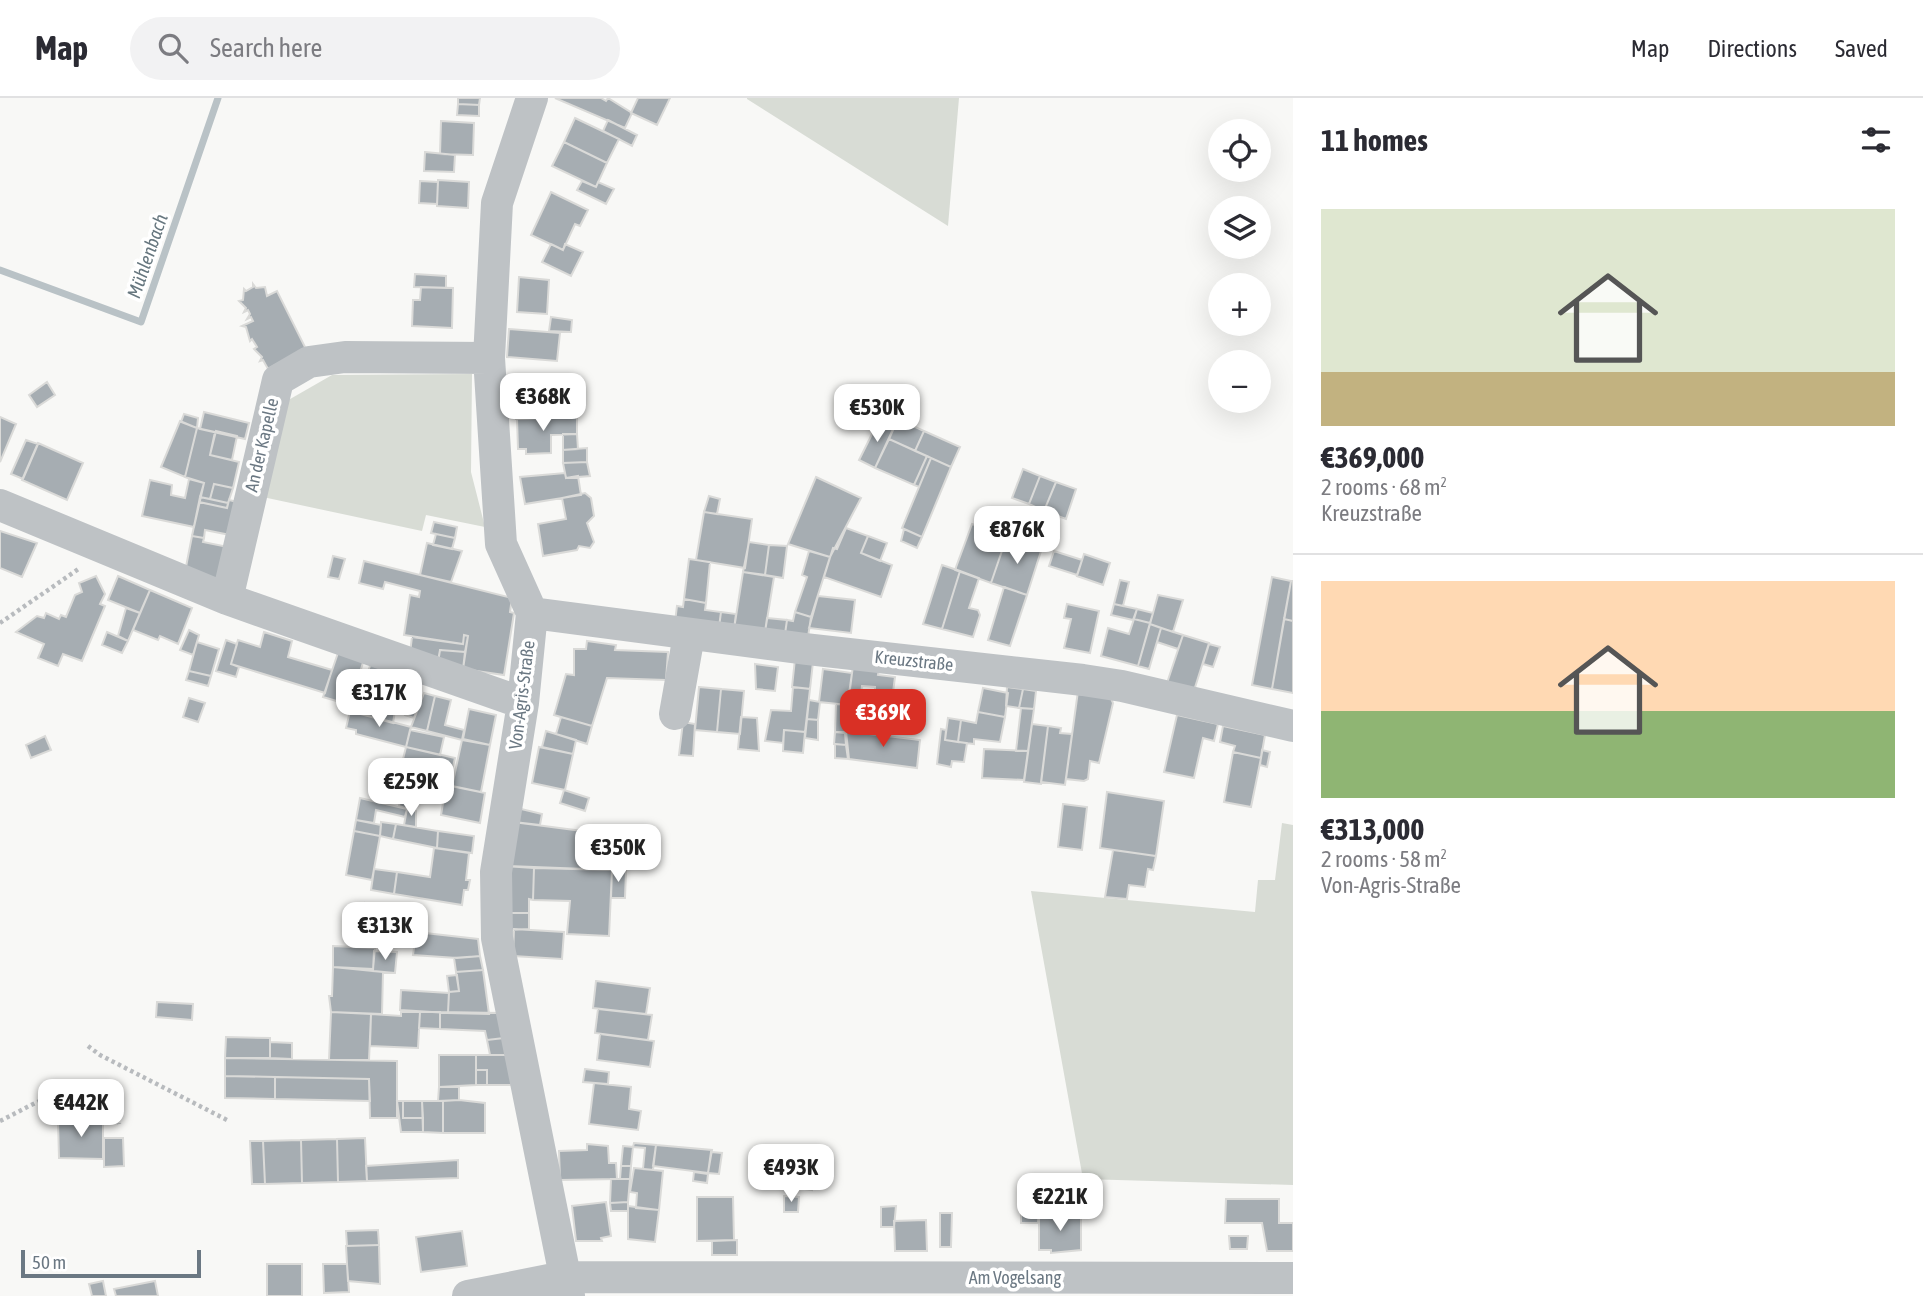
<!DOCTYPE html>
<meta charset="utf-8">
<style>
body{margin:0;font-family:"Asap Condensed",sans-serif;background:#f2f2f3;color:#2b2b33;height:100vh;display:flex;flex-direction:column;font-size:26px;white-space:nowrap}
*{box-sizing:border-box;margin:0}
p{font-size:23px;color:#7c7c81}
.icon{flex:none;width:38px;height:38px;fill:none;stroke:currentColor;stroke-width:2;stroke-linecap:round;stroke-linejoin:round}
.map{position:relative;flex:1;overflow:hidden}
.details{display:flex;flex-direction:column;background:#fff;width:630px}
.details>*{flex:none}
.tools{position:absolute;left:1208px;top:21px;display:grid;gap:14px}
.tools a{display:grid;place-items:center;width:63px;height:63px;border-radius:50%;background:#fff;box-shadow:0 7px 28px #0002;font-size:35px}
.scale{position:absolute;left:21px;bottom:18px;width:180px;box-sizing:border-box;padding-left:7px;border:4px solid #6b7883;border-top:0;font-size:19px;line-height:24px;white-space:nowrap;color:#6b7883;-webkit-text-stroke:5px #fff;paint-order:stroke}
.price{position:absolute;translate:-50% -60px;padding:0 16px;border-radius:14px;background:#fff;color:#222;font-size:23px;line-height:46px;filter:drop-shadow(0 2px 4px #0008)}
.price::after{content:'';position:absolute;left:50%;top:42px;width:21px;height:16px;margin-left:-10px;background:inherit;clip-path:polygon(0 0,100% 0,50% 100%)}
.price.current{background:#d93025;color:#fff}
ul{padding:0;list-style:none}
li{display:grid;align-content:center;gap:14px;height:371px;padding:0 28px}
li+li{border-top:2px solid #e1e1e2}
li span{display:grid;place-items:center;height:217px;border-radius:0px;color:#555}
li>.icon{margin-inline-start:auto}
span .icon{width:126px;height:126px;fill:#fffc;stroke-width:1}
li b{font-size:30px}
h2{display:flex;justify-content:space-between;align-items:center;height:84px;padding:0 28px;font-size:30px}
header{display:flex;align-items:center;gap:42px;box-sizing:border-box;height:98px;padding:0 35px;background:#fff;border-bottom:2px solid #e1e1e2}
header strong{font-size:33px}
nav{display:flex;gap:38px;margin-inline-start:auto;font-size:24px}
.search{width:490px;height:63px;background:#f2f2f3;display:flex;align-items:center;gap:18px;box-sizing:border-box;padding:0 24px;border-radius:38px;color:#7c7c81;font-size:26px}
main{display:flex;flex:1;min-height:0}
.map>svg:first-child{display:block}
.green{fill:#d8dcd5}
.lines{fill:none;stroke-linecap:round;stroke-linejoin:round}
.stream{stroke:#b9c2c6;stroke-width:7}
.building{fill:#a6adb2;stroke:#dadad8;stroke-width:2}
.path{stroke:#b8bbbe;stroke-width:4.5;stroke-dasharray:3.5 3.5;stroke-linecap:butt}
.minor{stroke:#bec2c5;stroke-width:32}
.labels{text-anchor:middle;stroke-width:7;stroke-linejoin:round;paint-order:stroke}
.street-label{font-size:18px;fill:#6b7883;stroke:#fff}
.water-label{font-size:19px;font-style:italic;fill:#67777f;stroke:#fff}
</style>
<header>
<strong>Map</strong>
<div class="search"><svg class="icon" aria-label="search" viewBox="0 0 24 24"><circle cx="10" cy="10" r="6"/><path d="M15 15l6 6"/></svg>Search here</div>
<nav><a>Map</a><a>Directions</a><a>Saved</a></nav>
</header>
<main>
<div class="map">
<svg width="1293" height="1198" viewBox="0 0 1293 1198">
<rect width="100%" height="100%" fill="#f8f8f6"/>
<path class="green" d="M747 0H959L948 128 747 1Z
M472 276 471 374 485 429 426 417 422 433 258 398 271 312 332 277Z
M1282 725 1293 727V1087L1083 1081 1031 793 1255 814 1258 782H1275Z"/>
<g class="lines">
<path class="stream" d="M0 172 141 224 218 0"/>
</g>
<path class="building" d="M458 0H480L479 7 458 6Z
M555 0H601L606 3 608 0 632 15 625 30Z
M638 0H670L657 27 631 15Z
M458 6 479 7V18L457 17Z
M575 20 619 41 607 65 564 44Z
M608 22 637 37 632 48 603 33Z
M441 23 474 25 473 57 440 56Z
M564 44 607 65 596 89 552 68Z
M425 54 455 57 454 74 424 73Z
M438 82 469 84 468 110 437 108Z
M420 83 438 84 437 106 419 105Z
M582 83 596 89 598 84 614 91 606 106 577 92Z
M551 94 588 112 580 128 575 126 563 152 531 137Z
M551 146 563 152 565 146 583 154 571 178 542 164Z
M415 176 446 178V190L414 189Z
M519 179 549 182 547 216 517 214Z
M253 186 256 190 265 189 267 198 277 193 306 251 268 271 263 262 260 263 262 259 254 251 257 249 252 241 250 243 246 229 242 228 253 223 251 219 247 221 250 216 248 212 244 214 246 210 239 203 243 202 244 191 246 193 253 189Z
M421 189 453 190 452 230 412 228 413 202H420Z
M551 219 572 222 571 234 549 233Z
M509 231 560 235 557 263 507 259Z
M537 276 564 277V292L538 290Z
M47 284 55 297 37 309 29 297Z
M536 286 538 290H554L553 307H546V320L516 321 517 298H512L513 287Z
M204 314 249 325 245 341 200 331Z
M184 316 198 320 197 330 181 324Z
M0 319 16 326 0 364Z
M577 319V336L551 337V355L526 356V351H518L517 321Z
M898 321 924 333 915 353 889 341Z
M879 322 894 329 875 370 859 362Z
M180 323 197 330 185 379 161 369Z
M197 330 215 334 210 357 239 364 233 390 214 386 210 401 200 399 204 385 185 379Z
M216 333 237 338 232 362 210 357Z
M924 333 960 349 951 369 915 353Z
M563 336H577L578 351 563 352Z
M889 341 927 358 914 387 875 370Z
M26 342 38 346 23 381 11 376Z
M38 345 83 365 67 402 22 382Z
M587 350V364L563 365V352Z
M927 358 931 360 919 389 914 387Z
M931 360 951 369 922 439 902 430Z
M587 364 590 378 566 380 563 365Z
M1023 371 1040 378 1029 406 1012 400Z
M565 375 566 380 578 378 581 397 525 406 520 379Z
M1040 378 1056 384 1044 413 1029 406Z
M816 379 861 400 830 459 788 446Z
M189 381 204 385 194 429 142 418 150 382 172 387 171 397 185 400Z
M1056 384 1076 391 1066 421 1044 413Z
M214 386 233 390 228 405 210 401Z
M585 395 591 400 594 418 587 425 594 444 590 450 579 448 577 452 543 458 538 426 566 421 562 400Z
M709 398 720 401 717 416 704 414Z
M200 399 228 405 227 410 199 404Z
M229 402 242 405 235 438 205 432 204 440 192 438 199 404 227 410Z
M704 414 752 421 745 470 696 462Z
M434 424 457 429 455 440 431 435Z
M972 426 1007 438 991 485 955 472Z
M846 430 868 438 861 455 892 467 881 499 824 479 833 450 837 451Z
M904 431 922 439 917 450 901 443Z
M0 433 37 445 22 479 0 470Z
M436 436 455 440 452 451 433 447Z
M192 438 204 440 203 444 233 450 226 485 185 474Z
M868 438 887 445 880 463 861 455Z
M1007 438 1042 450 1027 497 991 485Z
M749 444 769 447 765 477 743 474Z
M427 445 462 453 451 484 420 477Z
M769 447 787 448 783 480 765 477Z
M809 453 830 459 811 519 795 514 807 479 802 477Z
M1054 453 1082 462 1077 477 1049 468Z
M1084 456 1110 465 1103 487 1077 478Z
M333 458 345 461 339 481 328 479Z
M689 461 710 464 706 505 684 501Z
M364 463 512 500 510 514 514 515 504 577 463 571 468 538 464 537 463 546 404 537 410 497 419 499 420 493 385 484 383 491 359 485Z
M942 467 960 473 942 531 923 526Z
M960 473 979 480 969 510 978 512 980 517 973 539 942 531Z
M743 474 774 479 765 534 734 531Z
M96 478 105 496 100 506 105 508 82 563 63 556 58 568 38 560 44 546 16 534 37 518 44 520 46 515 59 521 61 517 66 519 75 497 82 494 79 485Z
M118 478 150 492 140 515 108 502Z
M1272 479 1291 483 1272 591 1252 587Z
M1120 482 1129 484 1123 508 1114 506Z
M1291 483H1293V523L1284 521Z
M1004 489 1027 497 1010 548 988 542Z
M150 492 192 510 178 546 160 538 158 542 133 532Z
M1158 497 1183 502 1173 534 1150 526Z
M818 498 855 502 851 535 809 530Z
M684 501 706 505 705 512 721 514 719 529 675 524 677 508 683 509Z
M1067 506 1099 513 1090 555 1064 550 1071 521 1064 520Z
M1114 506 1137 511 1133 522 1111 517Z
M126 510 140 515 128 543 118 538Z
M1137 511 1153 515 1150 525 1134 521Z
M721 514 736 516 734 531 719 529Z
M795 514 811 519 808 539 785 536 787 522 793 523Z
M767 520 787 522 785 536 765 534Z
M1134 521 1150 525 1138 568 1101 558 1108 530 1129 536Z
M1284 521 1293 523V595L1272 591Z
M1150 526 1161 530 1149 571 1138 568Z
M1161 530 1183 537 1178 551 1157 544Z
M189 532 199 537 193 557 180 552Z
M107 534 128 543 122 555 102 547Z
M264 534 292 543 288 559 332 572 325 595 231 566 238 542 260 549Z
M464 537 468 538 465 554 440 552 438 565 410 555 412 539 463 546Z
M1183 537 1209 545 1192 599 1165 591Z
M226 542 237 546 231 566 239 569 236 579 216 573Z
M587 543 616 547 615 552 668 554 666 582 607 580 592 628 554 617 566 576 574 577V551H586Z
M197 544 219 551 211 578 189 573Z
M1209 546 1220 549 1213 569 1203 566Z
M340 549 365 558 350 607 323 599Z
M440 552 465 554 463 571 437 568Z
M795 561 813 564 810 591 792 589Z
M372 562 395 569 391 583 397 585 392 601 362 591Z
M755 566 778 569 775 593 756 591Z
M853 568 879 572 878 577 895 579 890 617 878 616 880 596 875 595V589L862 588 859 613 847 610Z
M823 571 852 575 848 607 819 604Z
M189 573 211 578 208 588 186 582Z
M699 589 721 591 717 634 695 632Z
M793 589 810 591 805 634 784 632 783 645 765 643 771 612 791 613Z
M1007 589 1023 591 1019 610 1006 608Z
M983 590 1008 595 1005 619 978 614Z
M721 591 744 593 740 636 717 634Z
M1023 591 1036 593 1034 611 1019 610Z
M1078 593 1110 598 1113 605 1099 665 1090 663 1088 681 1084 683 1066 681Z
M424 595 435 598 427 633 411 629Z
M435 598 451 602 445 627 464 632 462 642 427 633Z
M411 599 420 603 414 620 405 617Z
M189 600 205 605 198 624 183 619Z
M355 602 381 609 379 621 353 614Z
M809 602 820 604 818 622 807 621Z
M383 604 396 607 393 625 378 621Z
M836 606 848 607 846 634H835Z
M847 610 872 615 870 636 846 633Z
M1021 610 1034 611 1028 653H1016Z
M469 611 496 617 490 647 463 641Z
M350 613 411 629 406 649 356 636V632L346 630Z
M978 614 1005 619 1000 644 974 641V646L958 644 961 622 976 625Z
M872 615 890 617 887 638 870 636Z
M1177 617 1218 626 1214 643 1203 640 1194 680 1164 674Z
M561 619 592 628 587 646 556 636Z
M741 619 757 620 759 653 738 651Z
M948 620 961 622 958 644 945 642Z
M807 621 818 622V642L805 640Z
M683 624 695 626 693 658 679 657Z
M1032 626 1048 628 1041 686 1024 684Z
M1048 628 1061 630 1060 635 1072 636 1065 687 1041 684Z
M1223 628 1265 637 1261 660 1233 654 1235 648 1220 644Z
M941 631 946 632 945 642 967 645 964 664 952 663 951 669 937 666Z
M410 632 444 639 440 657 406 649Z
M784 632 805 634 803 655 783 653Z
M546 633 576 642 573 656 542 649Z
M846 633 920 642 917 670 849 661Z
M835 634 845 635 846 647 834 646Z
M45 638 51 652 31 660 26 647Z
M462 642 490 647 481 694 452 688Z
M835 646 846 647 848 661 835 660Z
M406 649 455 660 451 677 402 665Z
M539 649 573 656 565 692 532 685Z
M984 651 1028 653 1024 682 982 680Z
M1262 652 1270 654 1267 669 1260 667Z
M1233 654 1261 660 1251 709 1224 704Z
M405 678 415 680 408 711 399 708Z
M446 687 485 695 480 725 441 717Z
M564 692 589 700 585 713 560 705Z
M1107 694 1164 703 1156 758 1100 750Z
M360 700 407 711 405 719 376 712 374 725 356 722Z
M1063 706 1087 709 1082 752 1058 749Z
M517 710 542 716 540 727 514 724Z
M407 711 416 713V729L404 727Z
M356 722 381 727 380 738 354 733Z
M381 724 396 726 393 741 380 738Z
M513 724 613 737 612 772 506 768Z
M396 726 438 733 437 750 393 741Z
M354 733 380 738 372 782 346 777Z
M438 733 474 738 472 755 437 750Z
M434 750 469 755 466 782H470L468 792H464L462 807 394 796 397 774 430 779Z
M1113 752 1156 758 1153 772 1148 771 1145 789 1129 787 1127 801 1105 799Z
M506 768 534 770 533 802 529 801V815H507Z
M534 770 612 772 609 838 567 836 570 803 533 802Z
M374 771 397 774 394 796 371 792Z
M612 772 626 773 625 800H611Z
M365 805 384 808 382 827 361 824Z
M507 815H529V831L507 832Z
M514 831 564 834 562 861 513 858Z
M416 834 478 841 480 858 457 860 413 857Z
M333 848 375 850 373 871 333 869Z
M374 853 397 854 395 875 373 873Z
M480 858 483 872 456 874 454 860Z
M333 869 383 874 382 916 331 914 329 898H332Z
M483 872 489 916 448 915 449 894 459 893 456 874Z
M457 877 459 893 449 894 447 878Z
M596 883 650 890 646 916 593 910Z
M401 892 449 895 448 915 400 912Z
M157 904 193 906 192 922 156 919Z
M598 911 652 917 648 942 595 935Z
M331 914 371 916 369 962H329Z
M401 914H420L418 950 370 948 371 916 401 918Z
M420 914H440V931L419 930Z
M440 914 499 915 504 940 487 942 485 933 440 931Z
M600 936 654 943 650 969 597 962Z
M226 939 270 940V960H225Z
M504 940 508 957H490L487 942Z
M270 944 292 945V961L270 960Z
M439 957H476V987L439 989Z
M476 957H508L515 987H487V972H476Z
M225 960 397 963V1020H370L369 981 225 978Z
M585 971 609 974 608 986 583 984Z
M476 972H487V987H476Z
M225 978 275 979V1001L225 1000Z
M275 979 369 981 370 1003 275 1001Z
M594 985 631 989 629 1011 641 1013 638 1032 589 1026Z
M439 989H459V1002L438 1003Z
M459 1002 485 1005V1035H443V1003Z
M397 1003H403V1020H423V1034H401Z
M403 1003H422L423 1020H403Z
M422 1003H443V1035L423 1034Z
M103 1020V1061L59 1060 58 1023Z
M104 1040H123L124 1068 104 1069Z
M365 1040 367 1083 338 1084 337 1041Z
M337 1041 338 1084 302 1085 301 1042Z
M301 1042 302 1085 265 1086 263 1043Z
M250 1043H263L265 1086H252Z
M634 1045 656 1047 653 1072 643 1071 645 1050 633 1049Z
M587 1046 608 1048 609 1065H616L617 1081 560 1082 559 1053 587 1052Z
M656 1047 712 1052 708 1075 653 1068Z
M623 1048 633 1049 631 1068H621Z
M711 1054 722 1055 719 1076 708 1075Z
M458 1062V1080L367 1083 366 1068Z
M621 1068H631L630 1081H620Z
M634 1070 663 1073 659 1112 636 1110 637 1095 630 1094Z
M694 1074 708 1076 707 1085 693 1083Z
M799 1080 812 1081V1092L797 1090Z
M611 1081H630L628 1104 610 1105Z
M1021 1092H1040L1038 1125H1021Z
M784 1098 799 1099 798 1114H784Z
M697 1099H733L734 1142 697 1143Z
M1226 1101H1279V1125H1293V1153H1267L1262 1125H1225Z
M606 1104 611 1138 601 1140 602 1143H576L572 1108Z
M628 1104V1113H611L610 1105Z
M628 1108 659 1112 655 1144 628 1141Z
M896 1108 894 1129H881V1109Z
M1052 1114 1081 1118V1152L1051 1155V1152H1039V1118H1052Z
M940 1115H952L951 1149H940Z
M926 1122 927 1153H895L894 1123Z
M378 1132 379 1147 347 1148 346 1133Z
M462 1133 467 1168 421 1174 416 1139Z
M1229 1138H1248L1247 1151H1230Z
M737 1142V1157H712V1143Z
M379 1147 380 1186 348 1183 346 1148Z
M267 1166H302V1198H267Z
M347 1166 349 1194 324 1195 323 1166Z
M103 1183 106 1198H92L89 1186Z
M155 1183 158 1198H116L114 1191Z"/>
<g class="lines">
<path class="path" d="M0 525 80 470
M88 948 100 957 229 1023
M0 1023C41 1003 68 981 114 1000L119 1026"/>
<path class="minor" d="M532 0 497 105 489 260 501 446 532 515 523 605 496 774 497 840 569 1198
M0 407 227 501 523 605
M227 501 278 282 309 264 345 259 489 260
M532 515 806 551 1083 582 1122 588 1293 628
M675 616 689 537
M468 1198 564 1179 1293 1180"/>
</g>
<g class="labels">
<g class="street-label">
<text transform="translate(262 347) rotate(-77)" y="6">An der Kapelle</text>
<text transform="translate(914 563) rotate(6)" y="6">Kreuzstraße</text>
<text transform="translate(522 597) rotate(-83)" y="6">Von-Agris-Straße</text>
<text x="1015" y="1186">Am Vogelsang</text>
</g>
<g class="water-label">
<text transform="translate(147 158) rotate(-71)" y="7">Mühlenbach</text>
</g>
</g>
</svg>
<div class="tools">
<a><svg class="icon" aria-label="locate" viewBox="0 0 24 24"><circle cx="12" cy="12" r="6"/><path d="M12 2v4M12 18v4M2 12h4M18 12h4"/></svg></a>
<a><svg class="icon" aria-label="layers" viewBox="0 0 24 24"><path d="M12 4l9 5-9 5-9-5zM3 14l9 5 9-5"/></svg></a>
<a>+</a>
<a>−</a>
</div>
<div class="scale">50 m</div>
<b class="price" style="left:543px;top:335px">€368K</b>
<b class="price" style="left:877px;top:346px">€530K</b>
<b class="price" style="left:1017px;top:468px">€876K</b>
<b class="price" style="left:379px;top:631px">€317K</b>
<b class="price current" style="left:883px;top:651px">€369K</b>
<b class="price" style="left:411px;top:720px">€259K</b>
<b class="price" style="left:618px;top:786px">€350K</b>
<b class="price" style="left:385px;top:864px">€313K</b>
<b class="price" style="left:81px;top:1041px">€442K</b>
<b class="price" style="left:791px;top:1106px">€493K</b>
<b class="price" style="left:1060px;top:1135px">€221K</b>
</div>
<section class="details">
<h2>11 homes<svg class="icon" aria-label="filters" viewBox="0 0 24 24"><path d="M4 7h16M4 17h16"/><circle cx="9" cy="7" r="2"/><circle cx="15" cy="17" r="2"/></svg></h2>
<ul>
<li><span style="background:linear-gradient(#dfe7d0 75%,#c2b280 0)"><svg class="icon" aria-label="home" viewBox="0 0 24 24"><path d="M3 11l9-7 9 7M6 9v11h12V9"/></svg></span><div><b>€369,000</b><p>2 rooms · 68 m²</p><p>Kreuzstraße</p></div></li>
<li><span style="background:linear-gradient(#ffd9b3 60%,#8fb573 0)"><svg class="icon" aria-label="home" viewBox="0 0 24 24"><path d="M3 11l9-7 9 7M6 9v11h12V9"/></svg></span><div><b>€313,000</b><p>2 rooms · 58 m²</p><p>Von-Agris-Straße</p></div></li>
</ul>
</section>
</main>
